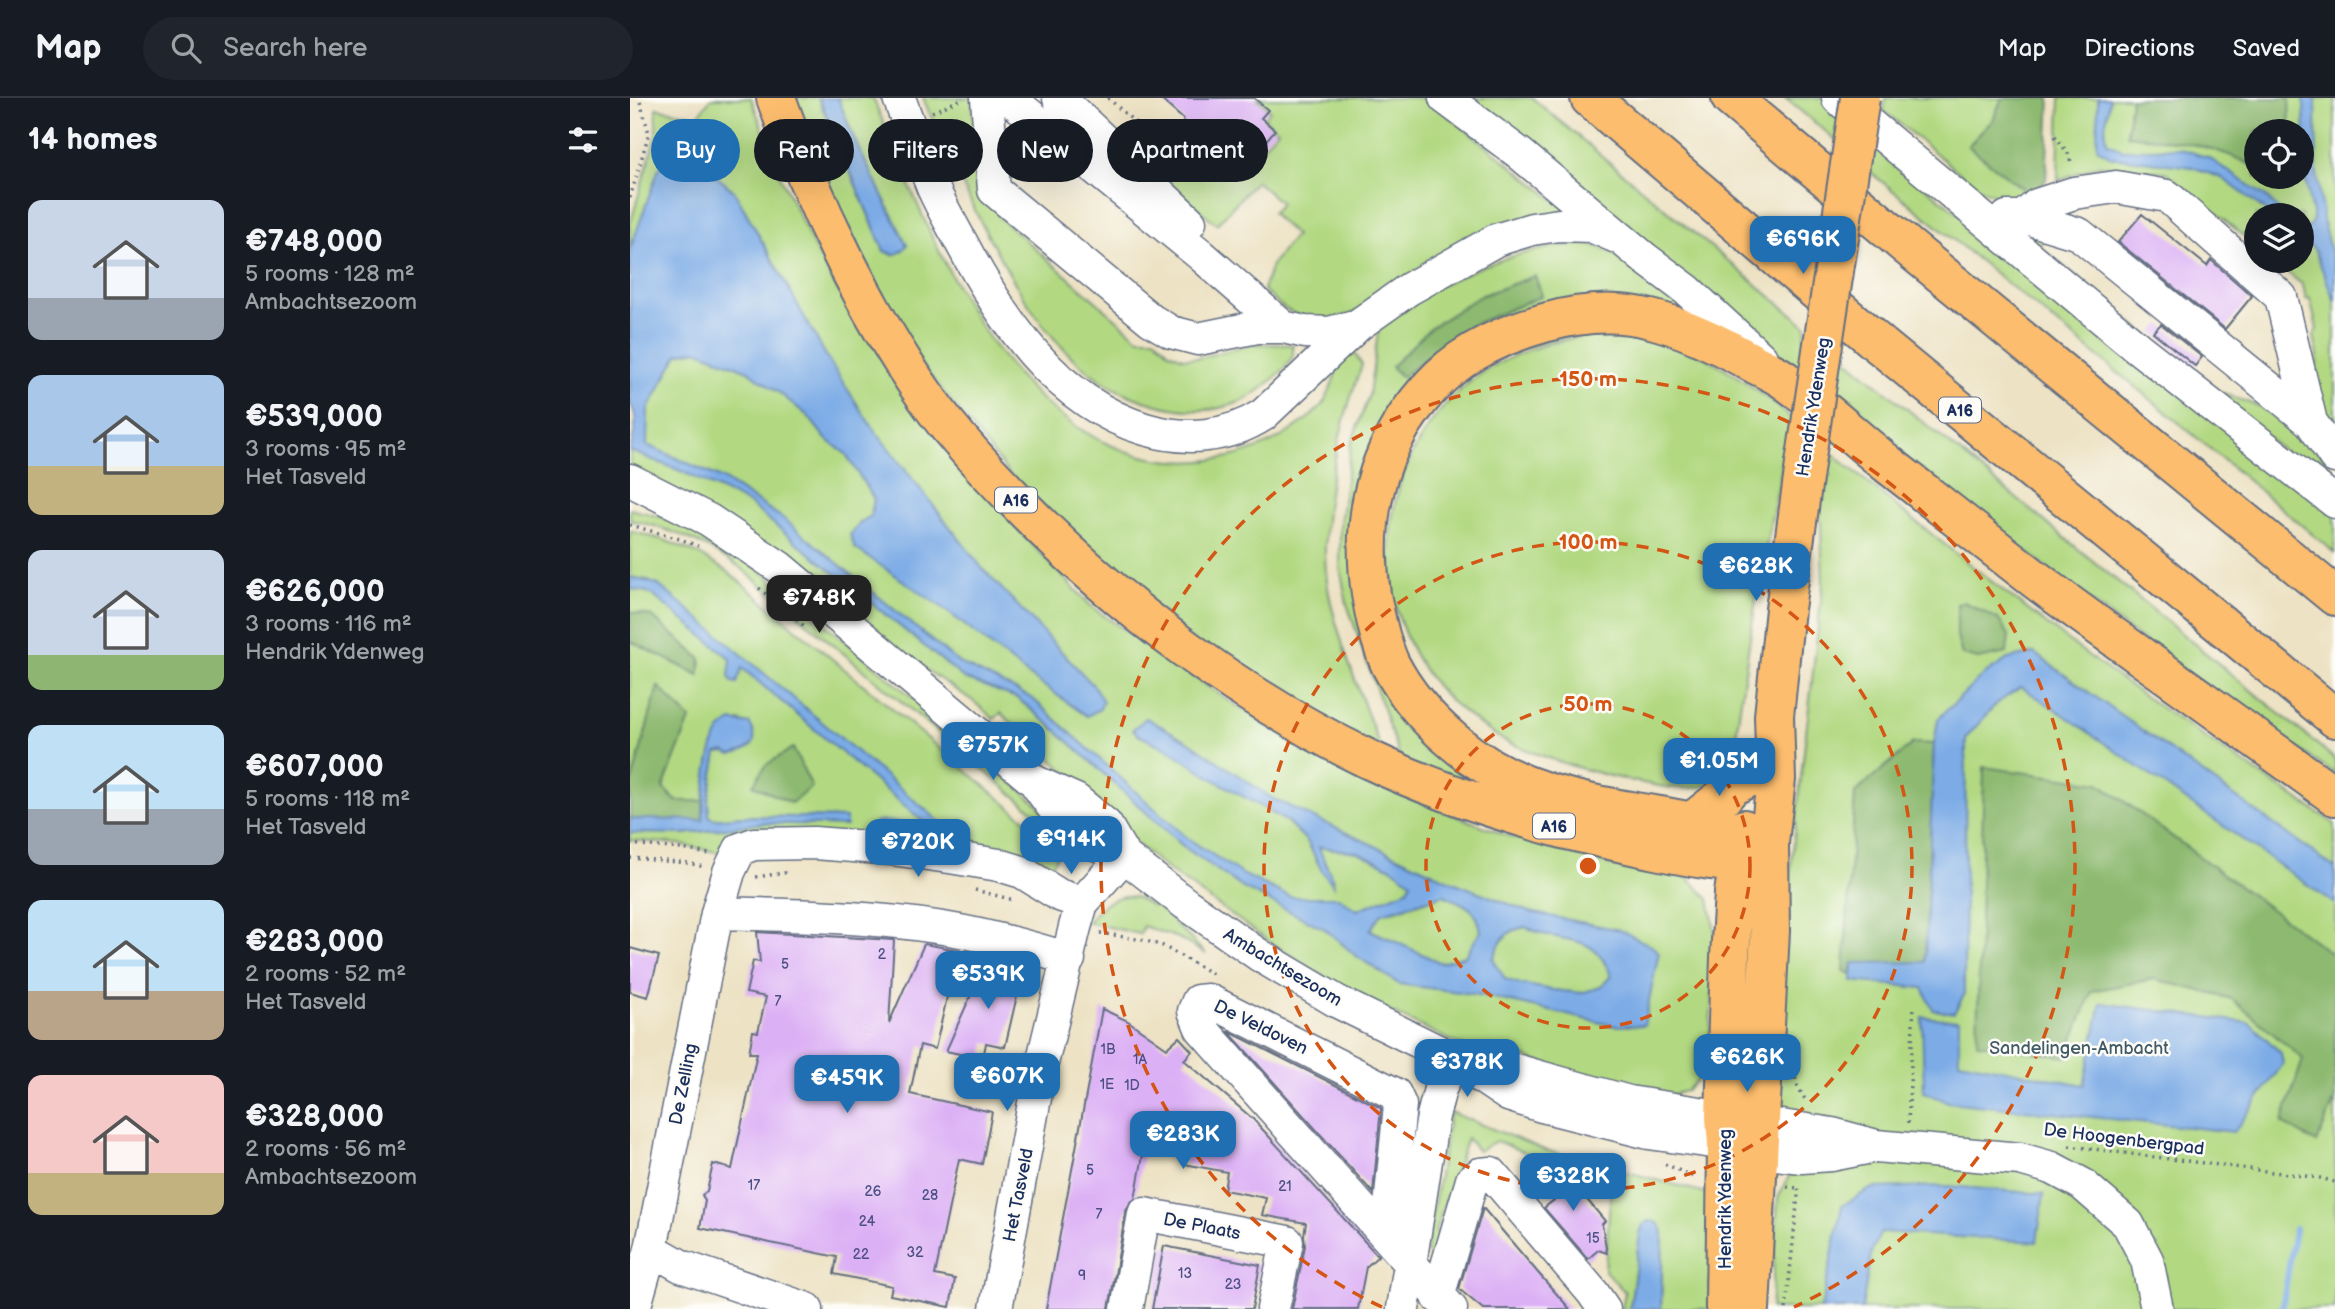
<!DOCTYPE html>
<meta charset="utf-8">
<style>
body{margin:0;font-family:"Balsamiq Sans",sans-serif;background:#20242c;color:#f1f3f6;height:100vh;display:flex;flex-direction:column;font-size:26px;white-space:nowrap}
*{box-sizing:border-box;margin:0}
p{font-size:23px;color:#9ea1a6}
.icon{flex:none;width:38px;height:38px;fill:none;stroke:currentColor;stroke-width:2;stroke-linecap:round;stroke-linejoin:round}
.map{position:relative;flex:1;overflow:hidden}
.panel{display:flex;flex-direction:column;background:#171b24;width:630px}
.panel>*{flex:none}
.top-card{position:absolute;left:21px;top:21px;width:665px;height:63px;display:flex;gap:14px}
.fabs{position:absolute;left:1614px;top:21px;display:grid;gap:14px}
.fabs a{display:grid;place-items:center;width:70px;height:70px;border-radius:50%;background:#171b24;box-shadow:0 7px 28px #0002;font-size:35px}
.price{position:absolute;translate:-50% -60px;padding:0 16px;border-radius:14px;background:#1f6fb2;color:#fff;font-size:23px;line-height:46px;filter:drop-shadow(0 2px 4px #0008)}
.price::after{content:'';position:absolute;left:50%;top:42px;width:21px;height:16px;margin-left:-10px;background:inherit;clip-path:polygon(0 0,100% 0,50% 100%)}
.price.on{background:#222;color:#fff}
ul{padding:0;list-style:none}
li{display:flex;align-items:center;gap:21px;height:175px;padding:0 28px}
li span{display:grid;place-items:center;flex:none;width:196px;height:140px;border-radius:14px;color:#555}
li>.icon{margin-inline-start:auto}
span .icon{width:84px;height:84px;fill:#fffc;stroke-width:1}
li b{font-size:30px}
h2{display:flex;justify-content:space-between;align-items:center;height:84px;padding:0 28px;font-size:30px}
.pill{padding:0 24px;border-radius:32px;background:#171b24;box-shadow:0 7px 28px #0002;font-size:24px;line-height:63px}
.pill.on{background:#1f6fb2;color:#fff}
header{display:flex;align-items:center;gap:42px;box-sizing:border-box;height:98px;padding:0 35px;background:#171b24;border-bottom:2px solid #363941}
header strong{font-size:33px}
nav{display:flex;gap:38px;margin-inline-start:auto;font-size:24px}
.search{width:490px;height:63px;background:#20242c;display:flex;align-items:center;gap:18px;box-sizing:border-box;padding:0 24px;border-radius:38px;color:#9ea1a6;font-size:26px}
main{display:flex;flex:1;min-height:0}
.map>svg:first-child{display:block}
.green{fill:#b2d982;stroke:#668470;stroke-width:2;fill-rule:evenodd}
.forest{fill:#8db970;stroke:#547467;stroke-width:2}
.water{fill:#7babe6;stroke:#4b6da2;stroke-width:2;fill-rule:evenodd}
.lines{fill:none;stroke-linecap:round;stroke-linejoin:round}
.stream{stroke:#7babe6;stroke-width:6}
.building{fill:#dcb0f5}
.minor-casing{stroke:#646e82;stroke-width:35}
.major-casing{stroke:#646e82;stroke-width:42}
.highway-casing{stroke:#646e82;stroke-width:42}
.path{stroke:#646e82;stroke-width:3.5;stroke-dasharray:2 5;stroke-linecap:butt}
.minor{stroke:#fff;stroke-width:32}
.major{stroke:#fcbd6e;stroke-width:38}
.highway{stroke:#fcbd6e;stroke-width:38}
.major-bridge-casing{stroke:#646e82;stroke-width:42;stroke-linecap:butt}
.major-bridge{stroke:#fcbd6e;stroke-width:38}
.ring{fill:none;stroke:#d45514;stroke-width:3.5;stroke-dasharray:12 9}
.labels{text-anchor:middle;stroke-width:5;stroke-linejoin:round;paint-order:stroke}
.number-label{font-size:14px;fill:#4b4f84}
.shield{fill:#fdfcf7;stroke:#5f6c8c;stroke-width:2}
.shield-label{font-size:16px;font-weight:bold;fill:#1b2f5e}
.street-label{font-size:18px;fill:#1b2f5e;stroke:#fdfcf7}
.park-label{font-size:18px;fill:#415a67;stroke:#fdfcf7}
.centre{fill:#d45514;stroke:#fdfcf7;stroke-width:3.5}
.ring-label{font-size:21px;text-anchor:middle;font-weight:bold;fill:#d45514;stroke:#fdfcf7;stroke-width:5;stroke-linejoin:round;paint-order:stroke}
</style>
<header>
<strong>Map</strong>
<div class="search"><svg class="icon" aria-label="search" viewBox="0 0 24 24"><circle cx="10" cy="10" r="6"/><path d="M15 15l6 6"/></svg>Search here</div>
<nav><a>Map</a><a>Directions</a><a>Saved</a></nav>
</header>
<main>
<section class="panel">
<h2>14 homes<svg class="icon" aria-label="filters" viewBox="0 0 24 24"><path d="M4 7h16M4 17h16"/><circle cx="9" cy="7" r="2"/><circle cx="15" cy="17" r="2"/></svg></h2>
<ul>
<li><span style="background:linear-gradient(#c9d6e8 70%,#9aa5b1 0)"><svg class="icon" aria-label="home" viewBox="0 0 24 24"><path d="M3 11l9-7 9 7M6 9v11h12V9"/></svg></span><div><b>€748,000</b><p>5 rooms · 128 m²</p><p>Ambachtsezoom</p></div></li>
<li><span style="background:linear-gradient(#a9c7e8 65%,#c2b280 0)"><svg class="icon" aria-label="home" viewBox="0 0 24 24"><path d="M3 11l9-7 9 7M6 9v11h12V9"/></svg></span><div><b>€539,000</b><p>3 rooms · 95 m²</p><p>Het Tasveld</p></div></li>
<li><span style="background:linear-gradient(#c9d6e8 75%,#8fb573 0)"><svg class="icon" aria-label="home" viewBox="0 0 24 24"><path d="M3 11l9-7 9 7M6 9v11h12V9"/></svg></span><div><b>€626,000</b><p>3 rooms · 116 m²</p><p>Hendrik Ydenweg</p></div></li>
<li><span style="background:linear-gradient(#bfe0f5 60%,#9aa5b1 0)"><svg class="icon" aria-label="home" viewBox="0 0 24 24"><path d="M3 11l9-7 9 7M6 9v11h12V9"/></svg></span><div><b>€607,000</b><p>5 rooms · 118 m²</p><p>Het Tasveld</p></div></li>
<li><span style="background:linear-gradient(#bfe0f5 65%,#b9a48a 0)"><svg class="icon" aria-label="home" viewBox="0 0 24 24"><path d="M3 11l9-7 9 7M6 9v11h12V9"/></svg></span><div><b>€283,000</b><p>2 rooms · 52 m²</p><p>Het Tasveld</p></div></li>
<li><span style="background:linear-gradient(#f6c9c9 70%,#c2b280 0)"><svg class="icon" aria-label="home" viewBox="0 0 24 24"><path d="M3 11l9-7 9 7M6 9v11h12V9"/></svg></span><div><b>€328,000</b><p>2 rooms · 56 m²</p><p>Ambachtsezoom</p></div></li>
</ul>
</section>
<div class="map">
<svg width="1705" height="1211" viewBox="0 0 1705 1211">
<rect width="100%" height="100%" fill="#fdfcf7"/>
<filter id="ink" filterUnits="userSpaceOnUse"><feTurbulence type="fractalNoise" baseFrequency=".0143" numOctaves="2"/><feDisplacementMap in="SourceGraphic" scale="14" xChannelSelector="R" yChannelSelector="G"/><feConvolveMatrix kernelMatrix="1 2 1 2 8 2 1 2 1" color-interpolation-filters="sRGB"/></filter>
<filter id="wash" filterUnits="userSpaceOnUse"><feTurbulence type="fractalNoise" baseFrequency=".00686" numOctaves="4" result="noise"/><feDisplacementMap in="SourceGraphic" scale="28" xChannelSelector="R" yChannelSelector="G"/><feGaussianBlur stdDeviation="1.57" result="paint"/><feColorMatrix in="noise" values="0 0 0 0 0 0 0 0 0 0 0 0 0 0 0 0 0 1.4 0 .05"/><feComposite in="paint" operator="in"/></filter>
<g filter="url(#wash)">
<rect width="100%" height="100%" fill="#ede2c4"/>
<path class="green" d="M81 0H121L151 80 186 153 207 191 310 343 395 439 463 510 543 566 684 658 744 687 879 738 980 767 1057 779 1079 801 1085 835 1078 971 1056 993 1024 1001 867 950H837L722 896 640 844 537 771 472 717 476 711 371 615 364 621 343 603 271 555 0 375V353L51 373 118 405 335 581 387 600 427 633 554 749 613 790 695 831 725 857 769 886 851 897 985 928 990 832 899 814 823 784 643 701 558 643 516 620 508 637 538 651 583 681 657 724 677 743 692 773 704 783 695 768 688 749 728 754 762 770 782 784 778 792 726 812 708 799H660L612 776 557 740 402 600 329 565 154 421 91 380 16 347 18 311 48 256 67 252 118 273 152 297 178 318 195 340 216 356 244 401 241 418 231 424 313 510 397 576 457 618 464 588 352 470 242 329 199 263 104 93 80 73 3 140 0 152V127L26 37V10L68 18Z
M154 0H188L254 153 263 157 277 147 225 43 208 0H243C298 130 362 322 516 359 564 370 618 361 659 334 670 326 689 314 695 302 706 283 704 267 722 251L732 267C707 332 686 428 699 496 710 549 735 607 753 658L565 545 385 383 279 251Z
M293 0H342L348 87 359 96 370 120 508 240H525L539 254 553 260H569L624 246 663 247C663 248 663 256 663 257 659 271 625 297 612 303 585 315 555 314 528 307 447 287 405 222 367 154 339 104 316 53 293 0Z
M627 0H792L810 11 946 119 721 216C684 227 658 220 633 191L643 165 665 137 642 115 651 105 626 83 587 126 531 81V51L552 34 566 47 577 36 615 69 648 32 634 20 640 12Z
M825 0H902L1176 228 1169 278Z
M1155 0H1197L1212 12 1206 42Z
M1255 0H1372L1363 22 1338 48 1401 97C1377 103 1367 100 1346 88L1254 13Z
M1430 0H1501L1497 37C1542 42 1587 46 1626 70V79H1639L1660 92V79H1671V33H1660L1659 0H1705V340L1693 320 1684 284 1688 257 1684 238 1687 231 1680 200 1676 201 1673 187 1643 163H1671V117H1626V148L1536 74 1470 67 1428 82Z
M1238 43 1705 417V455L1530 309 1234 69Z
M1378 128 1420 135 1409 148 1581 291 1630 309 1654 326 1665 327 1705 373V395Z
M938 147C945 147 953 146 960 147 993 151 1039 198 1065 218L1038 212 806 273 728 457 806 638 1093 749 772 666 717 506 710 470V426L721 346 739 297 749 228C803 185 869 155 938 147ZM905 178 912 198 840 228 812 247 800 230 850 198Z
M967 236C1049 234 1103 270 1162 321 1149 388 1133 454 1123 521 1117 558 1112 594 1107 631 1106 641 1106 656 1102 665 1083 701 1040 690 1008 684 971 677 936 667 902 654 893 650 883 647 875 643 856 632 839 619 823 605 722 512 746 337 862 269 895 250 931 242 967 236Z
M1205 252 1705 661V676L1553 573 1196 302Z
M1198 352C1294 431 1390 508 1490 581 1560 631 1633 678 1705 726V770L1404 555 1406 576 1705 781V1211H1193L1192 1207 1191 1211H1141L1148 1100 1165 1066 1161 1024 1142 1008 1150 865 1193 486 1190 402Z
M0 411 51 424 114 459 355 660 440 735 435 740 111 470C74 445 43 431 0 422Z
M0 433 34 442 66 455 98 474 428 749 423 755 427 759 418 773 91 755 48 746 0 742V733L54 736 133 725 216 727V720L112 718 84 721 79 718 78 703 87 655 95 654 101 657 122 648C122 632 127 628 109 623L83 653 73 703H46L33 690 60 621 28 589 0 691V543L68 577 71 561 21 518 0 514V491L17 494 25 499 102 561 99 578 112 569 297 727 249 723 320 733 18 482 0 479Z
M814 797C835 807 847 809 851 833L835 858 811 865 740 832 752 815 767 812Z
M494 798 505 799 523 808 526 807 576 856 548 840 513 828 510 836 458 824C468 810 477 802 494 798Z
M895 829C903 832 912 836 921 838 953 844 968 845 981 878L971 889 951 895 923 892 890 886 875 881 863 861C871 842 874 834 895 829Z
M820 1014 915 1052 1083 1097 1079 1211H1031L1033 1135H1010L1000 1211H992L995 1194 975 1173 981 1088 866 1043 848 1053 837 1040 805 1133 817 1147 808 1161 801 1159 796 1153Z"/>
<path class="forest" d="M1372 0H1420L1416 82 1401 97 1338 48 1363 22Z
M1501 0H1659L1660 33H1626V70C1586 46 1542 42 1497 37Z
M905 178 912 198 840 228 812 247 772 279 761 269 800 230 850 198Z
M1334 504 1368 521 1379 537 1377 555 1348 561 1332 557 1327 539V506Z
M0 514 21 518 71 561 69 577 0 543Z
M28 588 60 621 33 690 46 703H73V723L0 721V691Z
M1283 645 1304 646 1295 865H1223L1221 876 1214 873 1225 695Z
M163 650 182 689 161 705 123 687 136 667Z
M1354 669 1469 685 1705 858V1001L1687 1045 1652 1025 1673 961 1602 901 1524 881 1462 893 1436 959 1347 945Z"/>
<path class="water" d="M189 0H208L225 43 277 147C270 157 265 158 254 153Z
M1468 0H1480L1475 29 1477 44 1493 52 1549 50 1579 60 1636 99 1655 117H1642L1592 80 1562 69 1481 59 1467 50Z
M1674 0H1686L1687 75 1694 128 1705 172V204L1684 151 1671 140V131L1680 128 1683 121 1675 81Z
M46 63 80 73 104 93 199 263 242 329 352 470 464 588 473 603 470 611 457 618 397 576 313 510 225 450 220 437 231 424 241 418 244 401 216 356 195 340 178 318 152 297 118 273 67 252 48 256 18 311 17 347 91 380 154 421 329 565 402 600 557 740 612 776 660 799H708L727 812 777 792 781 784 762 770 728 754 689 749C692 762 703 776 704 788L692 773 677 743 658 724 583 681 538 651 508 637 503 631 516 620 558 643 643 701 823 784 899 814 990 832 1020 847 1029 854 1014 927 985 928 851 897 769 886 725 857 695 831 613 790 554 749 427 633 387 600 335 581 118 405 51 373 0 353C3 339 10 319 0 306V152L29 70ZM814 797C835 807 847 809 851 833L835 858 811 865 740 832 752 815ZM895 829C903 832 912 836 921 838 952 844 969 845 981 878L971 889 951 895 923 892 890 886 875 881 863 861C871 842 874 833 895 829Z
M0 479 27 486 59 512 321 733 305 735 248 730 245 725 249 723 296 726 112 570 107 585 102 584 99 578 101 561 25 499 17 494 0 491Z
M1404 555 1705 770V806L1431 615 1391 589 1366 606 1336 640 1334 897 1324 915 1303 912 1293 890 1222 883 1223 865 1295 864 1304 646 1308 621 1352 578 1378 561Z
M102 623 120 626C131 646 120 652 101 657L95 654 87 655 78 703 79 718 84 721 112 718 216 720V728L133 725 54 736 0 735V721L73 722C74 697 77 656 89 634 92 629 97 626 102 623Z
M1471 905 1620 925 1651 955 1653 966 1604 1034 1318 1004 1294 994 1292 919 1329 922V963L1454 987Z
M1318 1088 1414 1096 1407 1144 1251 1134 1241 1155 1232 1211H1191L1212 1108 1242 1090Z
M1018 1123C1028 1123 1031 1126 1033 1135L1031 1211H1000L1010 1135 1013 1127Z"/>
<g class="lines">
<path class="stream" d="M1652 1211 1665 1131"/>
</g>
<g id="blocks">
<path class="building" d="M529 0H624L638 12 631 20 645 32 615 67 577 33 568 43 554 30 553 21Z
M1512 116 1577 168 1581 162 1622 198 1595 231 1488 144Z
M1531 226 1572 259 1565 268 1523 234Z
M127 834 264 842 259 925 294 846 328 852 305 951 290 947 280 996 362 1014 352 1066 329 1061 305 1177 325 1181 320 1209 260 1197 262 1188 204 1176 207 1159 70 1130 75 1103 72 1097 77 1093 83 1066 102 1071 127 955H119L123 933 128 934 136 899 116 895 123 863 130 864Z
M0 850 29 858 18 899 0 894Z
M357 861 393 872 375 949 356 945 353 961 316 953Z
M472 911 498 923 537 950 549 939 562 953 554 962 623 1021 748 1158 736 1169 728 1211H662L675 1148 674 1137 676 1125 632 1117 636 1100 594 1092 597 1074 554 1066 558 1049 516 1041 505 1101 500 1105 496 1113 479 1211H416Z
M598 933 751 1010 743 1095Z
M911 1064 936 1091 943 1085 975 1123 972 1126 977 1155 968 1152 958 1161 914 1110 924 1102 900 1073Z
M853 1110 909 1176 940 1211H853L829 1191Z
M534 1148 630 1167 622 1211H522Z"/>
</g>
</g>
<g filter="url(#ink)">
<use href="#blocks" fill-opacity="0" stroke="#646e82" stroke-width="2"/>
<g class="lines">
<g class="minor-casing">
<path id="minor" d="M269 0C280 30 291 60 303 90 311 108 321 125 330 142 371 220 425 304 515 331 555 343 597 340 633 317L728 227 779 191 866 142 902 131 929 127 961 128 989 140
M357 0 364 92 521 222 541 234 568 241 627 229H653
M379 0 571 157 653 229 675 234 700 235 728 227
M429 0 560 124
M815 0 889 55 1013 159 1057 192 1131 260
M1208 0 1508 250 1705 404
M1377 119H1393L1449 136 1681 324
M1393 119 1407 107 1444 95 1486 89 1537 98 1651 199 1681 324 1705 359
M0 382 79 422 149 469 404 683 430 719 448 734 461 744 494 758 556 806 629 857 708 904 824 961 878 997 912 1008 1019 1035 1097 1046 1128 1054 1172 1059 1201 1057 1246 1048
M408 685 446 702 476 727 494 758
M87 815C162 817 238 818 313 830 356 837 397 848 439 861
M835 963 874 969 999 1004 1202 1036 1246 1048 1390 1061 1422 1070 1452 1086 1498 1126 1517 1162 1527 1211
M757 1138 770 1007 765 996 578 902 568 903 564 913 571 930 821 1211
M21 1151 51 1168 177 1211
M808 1199 842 1082 850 1076 861 1075 963 1195 974 1211
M4 1211 21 1151 87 815 99 774 110 751 124 746 184 745 262 751 319 759 369 767 392 774 429 797 452 805
M366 1211 409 978 445 829 452 805 494 758
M497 1211 514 1116 657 1144 643 1211
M773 1211 803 1018 810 991 824 961"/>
</g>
<g class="major-casing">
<path id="major" d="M1095 1209 1097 1046 1095 1019 1100 859 1104 795 1114 731
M1120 1211 1140 833 1139 745 1146 681 1144 618 1155 511 1175 366"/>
</g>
<g class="highway-casing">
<path id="highway" d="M146 0C182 101 234 211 296 299 324 339 359 375 393 410 492 511 610 599 738 661 799 690 868 713 933 731 958 737 1094 770 1110 763 1120 759 1130 751 1139 745
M960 0 1250 247 1705 620
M1101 0 1277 148 1705 498
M1063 723 1092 700 1101 689 1124 677
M1139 745C1033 704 915 723 823 643 798 622 775 595 760 566 750 544 745 518 741 496 729 413 749 339 810 279 837 253 877 235 914 225 949 215 986 212 1021 221 1057 230 1089 246 1121 264 1132 270 1143 274 1153 281 1190 307 1224 339 1259 367 1302 401 1345 434 1388 468 1448 515 1510 557 1572 602 1616 634 1660 666 1705 698"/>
</g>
<path class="path" d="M478 0 529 46V57
M302 14 330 2
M1425 38 1440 58 1441 68
M0 100 19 35 9 0
M0 427 50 441 68 448
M129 490 174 528
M0 746 51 751 80 756
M0 760 58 765 74 769
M126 779 160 774
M345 792 384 802
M470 835 513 842 533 848 583 876
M1164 973 1167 987 1177 1005
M1278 1025 1284 907
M1439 1048 1690 1080 1705 1084
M1035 1066 1066 1080
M1157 1089 1168 1090
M1156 1211 1169 1088"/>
<use href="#minor" class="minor"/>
<use href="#major" class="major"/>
<use href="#highway" class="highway"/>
<g class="major-bridge-casing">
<path id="major-bridge" d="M1175 366 1230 0"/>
</g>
<use href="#major-bridge" class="major-bridge"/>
</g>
</g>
<g class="ring">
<circle cx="958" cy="768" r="162"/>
<circle cx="958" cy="768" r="324"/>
<path d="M752 1209A487 487 0 1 1 1164 1209"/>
</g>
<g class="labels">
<g class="number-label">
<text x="252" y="861">2</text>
<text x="155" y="871">5</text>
<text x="148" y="908">7</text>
<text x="478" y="956">1B</text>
<text x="510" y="966">1A</text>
<text x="477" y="991">1E</text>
<text x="502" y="992">1D</text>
<text x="460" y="1077">5</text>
<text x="124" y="1092">17</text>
<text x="655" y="1093">21</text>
<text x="243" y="1098">26</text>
<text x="300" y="1102">28</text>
<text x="469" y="1121">7</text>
<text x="237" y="1128">24</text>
<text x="963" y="1145">15</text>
<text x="285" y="1159">32</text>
<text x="231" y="1161">22</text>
<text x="555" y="1180">13</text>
<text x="452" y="1182">9</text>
<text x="603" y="1191">23</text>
</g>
<g class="shield">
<rect x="1309" y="299.5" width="42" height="25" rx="5"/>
<rect x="365" y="389.5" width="42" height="25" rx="5"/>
<rect x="903" y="715.5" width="42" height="25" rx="5"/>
</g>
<g class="shield-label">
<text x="1330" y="318">A16</text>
<text x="386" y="408">A16</text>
<text x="924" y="734">A16</text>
</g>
<g class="street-label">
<text transform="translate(1183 309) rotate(-81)" y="6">Hendrik Ydenweg</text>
<text transform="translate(653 869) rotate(31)" y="6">Ambachtsezoom</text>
<text transform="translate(631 929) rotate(26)" y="6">De Veldoven</text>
<text transform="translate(53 986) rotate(-79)" y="6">De Zelling</text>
<text transform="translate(1494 1041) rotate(7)" y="6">De Hoogenbergpad</text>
<text transform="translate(388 1097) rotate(-79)" y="6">Het Tasveld</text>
<text transform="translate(1095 1101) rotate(-90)" y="6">Hendrik Ydenweg</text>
<text transform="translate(572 1128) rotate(11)" y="6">De Plaats</text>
</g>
<g class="park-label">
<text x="1449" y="956">Sandelingen-Ambacht</text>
</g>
</g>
<circle cx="958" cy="768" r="10" class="centre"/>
<g class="ring-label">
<text x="958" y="288">150 m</text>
<text x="958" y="451">100 m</text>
<text x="958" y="613">50 m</text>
</g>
</svg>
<div class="fabs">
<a><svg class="icon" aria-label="locate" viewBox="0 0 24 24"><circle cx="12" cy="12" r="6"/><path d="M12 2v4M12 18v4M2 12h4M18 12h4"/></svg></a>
<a><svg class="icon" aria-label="layers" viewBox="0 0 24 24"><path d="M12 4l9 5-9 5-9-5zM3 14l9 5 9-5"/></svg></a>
</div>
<b class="price" style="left:1173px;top:178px">€696K</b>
<b class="price" style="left:1126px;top:505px">€628K</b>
<b class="price on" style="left:189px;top:537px">€748K</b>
<b class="price" style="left:363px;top:684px">€757K</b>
<b class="price" style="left:1089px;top:700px">€1.05M</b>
<b class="price" style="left:441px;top:778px">€914K</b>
<b class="price" style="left:288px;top:781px">€720K</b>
<b class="price" style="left:358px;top:913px">€539K</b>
<b class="price" style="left:1117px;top:996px">€626K</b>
<b class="price" style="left:837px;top:1001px">€378K</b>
<b class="price" style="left:377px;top:1015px">€607K</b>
<b class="price" style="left:217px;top:1017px">€459K</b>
<b class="price" style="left:553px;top:1073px">€283K</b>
<b class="price" style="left:943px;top:1115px">€328K</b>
<div class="top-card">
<a class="pill on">Buy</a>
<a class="pill">Rent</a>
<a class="pill">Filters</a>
<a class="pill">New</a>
<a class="pill">Apartment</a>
</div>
</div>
</main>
